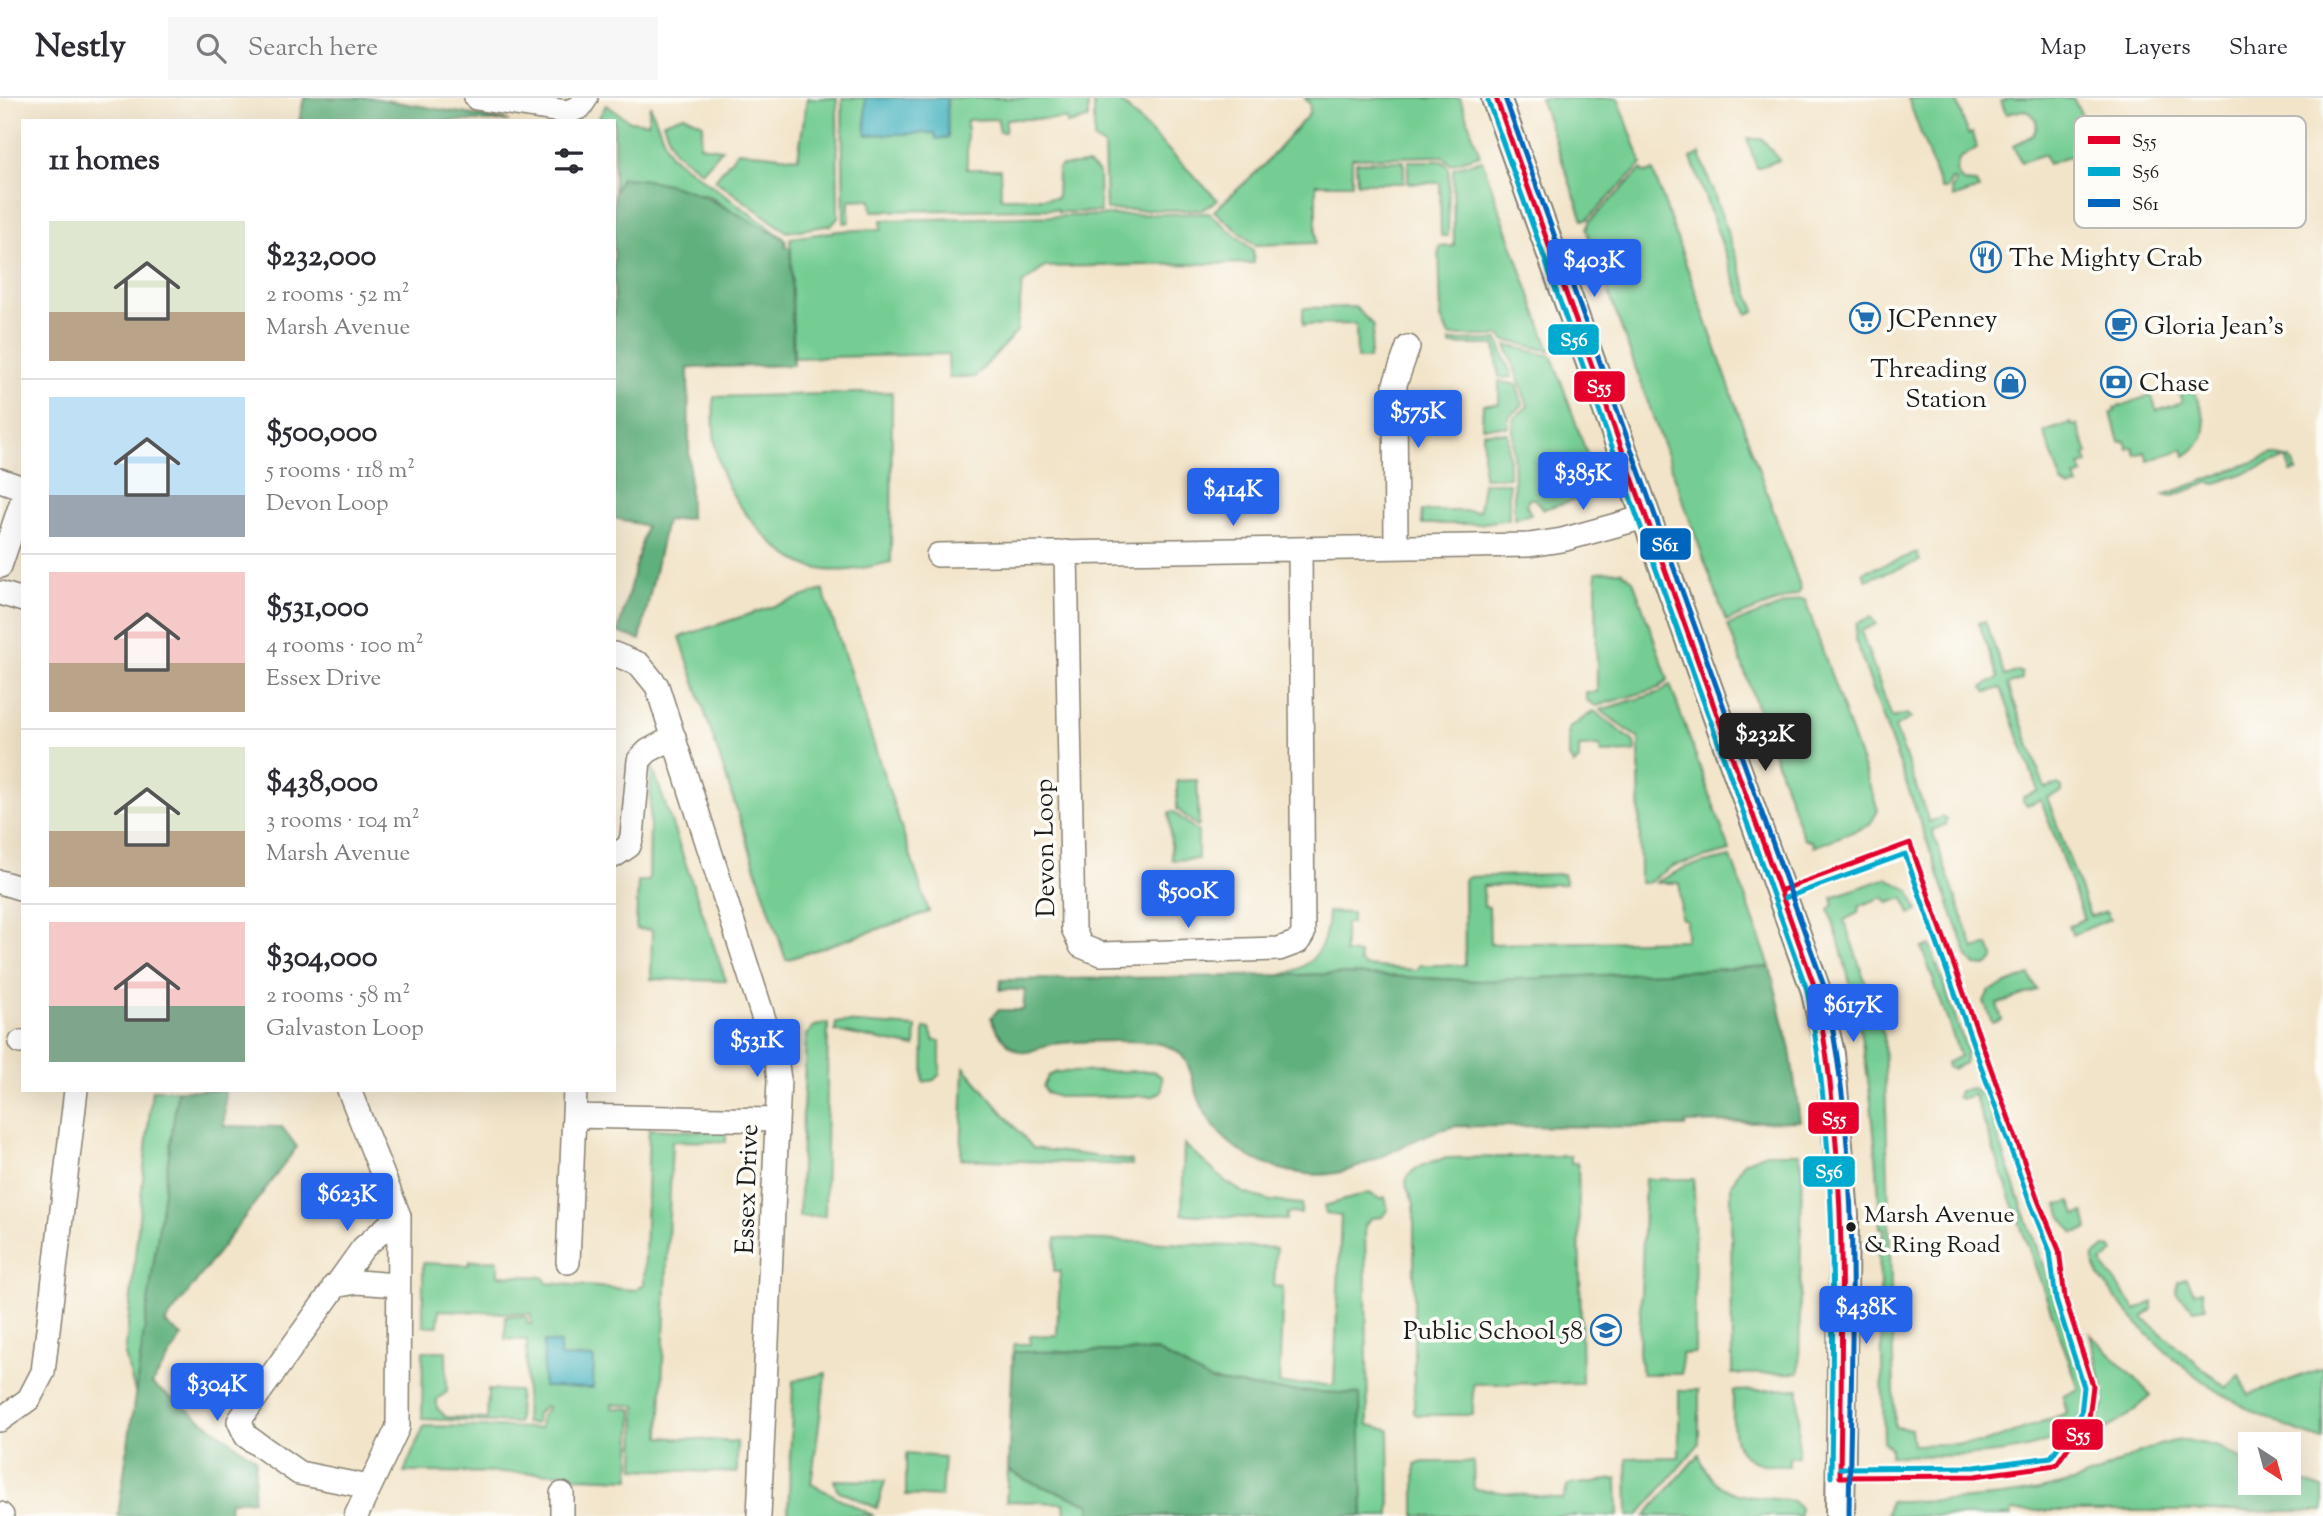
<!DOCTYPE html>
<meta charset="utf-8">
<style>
body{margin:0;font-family:"Sorts Mill Goudy",serif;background:#f7f7f7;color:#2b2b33;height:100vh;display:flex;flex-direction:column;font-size:26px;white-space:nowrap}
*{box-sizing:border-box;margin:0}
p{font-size:23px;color:#7c7c81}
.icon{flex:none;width:38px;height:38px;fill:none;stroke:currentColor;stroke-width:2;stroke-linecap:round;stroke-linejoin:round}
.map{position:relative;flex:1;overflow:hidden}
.panel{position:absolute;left:21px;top:21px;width:595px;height:973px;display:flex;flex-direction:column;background:#fff;border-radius:0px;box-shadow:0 7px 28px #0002}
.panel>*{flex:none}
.needle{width:46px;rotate:144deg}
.fabs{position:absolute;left:2238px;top:1334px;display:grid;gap:14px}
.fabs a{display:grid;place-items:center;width:63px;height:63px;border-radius:0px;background:#fff;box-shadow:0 7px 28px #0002;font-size:35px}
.price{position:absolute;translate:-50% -60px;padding:0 16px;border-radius:7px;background:#2563eb;color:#fff;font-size:23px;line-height:46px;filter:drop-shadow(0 2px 4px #0008)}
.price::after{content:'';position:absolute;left:50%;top:42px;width:21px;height:16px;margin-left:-10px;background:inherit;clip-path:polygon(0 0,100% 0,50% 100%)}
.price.active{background:#222;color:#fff}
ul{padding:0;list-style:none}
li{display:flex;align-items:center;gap:21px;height:175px;padding:0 28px}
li+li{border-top:2px solid #e1e1e2}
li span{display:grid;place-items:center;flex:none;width:196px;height:140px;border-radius:0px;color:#555}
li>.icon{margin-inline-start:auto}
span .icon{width:84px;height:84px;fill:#fffc;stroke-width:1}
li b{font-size:30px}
h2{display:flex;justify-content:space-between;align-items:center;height:84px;padding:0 28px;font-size:30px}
header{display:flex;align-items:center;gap:42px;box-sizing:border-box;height:98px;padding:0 35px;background:#fff;border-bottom:2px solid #e1e1e2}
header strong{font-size:33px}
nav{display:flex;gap:38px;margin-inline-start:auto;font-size:24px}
.search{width:490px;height:63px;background:#f7f7f7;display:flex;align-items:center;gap:18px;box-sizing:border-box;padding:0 24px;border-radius:0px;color:#7c7c81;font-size:26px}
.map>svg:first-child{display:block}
.green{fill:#75cd93;stroke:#487458;stroke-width:2}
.forest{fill:#60b07d;stroke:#3e664c;stroke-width:2}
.water{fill:#41b0bd;stroke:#2e666c;stroke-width:2}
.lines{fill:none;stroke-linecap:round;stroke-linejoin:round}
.minor-casing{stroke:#878072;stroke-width:26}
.tertiary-casing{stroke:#878072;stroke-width:32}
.minor{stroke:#fff;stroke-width:23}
.tertiary{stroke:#fff;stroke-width:28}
.bus-1-casing{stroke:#fdfcf7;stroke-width:10}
.bus-2-casing{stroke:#fdfcf7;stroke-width:10}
.bus-3-casing{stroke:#fdfcf7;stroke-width:10}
.bus-1{stroke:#e4002b;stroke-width:5}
.bus-2{stroke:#00a9ce;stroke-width:5}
.bus-3{stroke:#0065bd;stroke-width:5}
.bus-dot{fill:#1c1c1c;stroke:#fdfcf7;stroke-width:2.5}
.labels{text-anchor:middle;stroke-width:7;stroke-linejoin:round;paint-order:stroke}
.bus-label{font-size:24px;fill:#1c1c1c;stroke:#fdfcf7;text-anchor:start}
.poi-label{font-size:26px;fill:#1c1c1c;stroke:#fdfcf7;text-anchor:start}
.street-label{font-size:26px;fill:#1c1c1c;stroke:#fdfcf7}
.key{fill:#fdfcf7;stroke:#bab9b5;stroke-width:2}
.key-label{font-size:19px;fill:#1c1c1c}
.line-badge{stroke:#fdfcf7;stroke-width:2.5}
.badge-label{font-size:19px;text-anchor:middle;font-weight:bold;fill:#fff}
</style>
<header>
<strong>Nestly</strong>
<div class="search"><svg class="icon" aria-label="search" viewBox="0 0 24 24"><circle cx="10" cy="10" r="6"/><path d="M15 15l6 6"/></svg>Search here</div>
<nav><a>Map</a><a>Layers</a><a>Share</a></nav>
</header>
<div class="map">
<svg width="2323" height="1418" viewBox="0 0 2323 1418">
<rect width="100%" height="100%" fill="#fdfcf7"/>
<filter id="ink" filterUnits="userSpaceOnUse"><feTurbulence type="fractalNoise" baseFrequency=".0143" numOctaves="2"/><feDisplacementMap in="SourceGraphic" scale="14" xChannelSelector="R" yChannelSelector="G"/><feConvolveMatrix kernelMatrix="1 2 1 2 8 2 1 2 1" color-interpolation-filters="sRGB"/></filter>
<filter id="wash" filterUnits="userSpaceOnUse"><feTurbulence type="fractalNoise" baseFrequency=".00686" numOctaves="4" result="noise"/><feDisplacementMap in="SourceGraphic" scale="28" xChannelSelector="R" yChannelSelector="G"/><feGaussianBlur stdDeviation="1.57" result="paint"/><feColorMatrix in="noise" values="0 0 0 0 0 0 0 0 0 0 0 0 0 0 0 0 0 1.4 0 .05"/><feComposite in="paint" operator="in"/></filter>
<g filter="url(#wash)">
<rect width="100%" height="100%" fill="#f2e4c9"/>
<path class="green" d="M807 0H837L838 120 832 127 787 134 715 82 738 53 798 60Z
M842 0H1088V21L1067 26V21H1006L1005 34H999L998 21 967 22V71H1000L1001 100H1057L1058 72 1061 68 1088 66 1099 75 1100 114H1058L1057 111 872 113 871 101 849 102V124L844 125Z
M1094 0H1117L1218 102 1202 112H1106L1104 48 1094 42Z
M1305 0H1460L1480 57 1450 66 1443 58 1352 60V86H1316V145L1255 147 1214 113 1264 67 1309 16 1310 7Z
M1540 0H1618L1642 66 1588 121 1583 122Z
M1908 0 1957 3 1968 36 1973 35 1977 50 1959 61 1956 74 1963 84 1976 85 1979 91 1953 100 1951 92 1956 83 1952 82 1947 91H1941Z
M2010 0H2073L2089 31 2106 46 2048 66 2045 56 2021 64 2013 48 2033 37C2040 26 2036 16 2024 12L2006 16 2001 3Z
M606 7 630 23 648 25 650 7 670 57 785 141 739 119 709 98 621 80 614 95V23H597Z
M684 17 703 26 700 48 722 51 702 74 674 53 663 24Z
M1747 41H1762L1780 62 1757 70Z
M1700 56 1755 213 1747 216 1691 60Z
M1482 62 1550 253 1504 242 1501 238H1449L1441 220 1439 149 1454 148 1453 70Z
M1404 63V85H1357L1356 64Z
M1408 63H1442L1449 70 1448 138H1441L1440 85H1408Z
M1642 71 1645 75 1653 73 1801 491 1798 496 1726 523 1586 131 1590 123Z
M1209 115 1253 152 1254 165 1045 169 1022 186 1017 233 975 279 949 280 948 256 794 260 790 140 838 133 881 131V122Z
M1355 209 1374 228 1369 261H1357L1356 226 1303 227V210Z
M1498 242 1512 279 1499 280 1495 247H1450V243Z
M1506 247 1552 258 1599 390 1595 396 1543 411 1535 401H1529L1526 407 1531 416 1514 421 1513 321 1528 308Z
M1499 284 1516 286 1523 307 1508 319V329H1482L1483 306H1499Z
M2192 287C2203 316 2218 337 2185 358L2183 351 2148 363 2145 354 2136 357 2133 349 2128 351 2125 343 2119 344 2111 315 2115 313 2114 310 2151 297 2157 313 2182 304 2178 292Z
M892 294 891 464C865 470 837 477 811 469 775 457 730 404 720 368 713 345 713 323 714 299Z
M2071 325 2072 328 2077 327 2088 355 2085 357 2088 366 2080 368 2083 376 2075 379 2078 388 2069 390 2062 385 2044 334Z
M1483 334 1508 335 1509 379 1483 380Z
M2272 357 2291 361 2297 373 2291 374 2286 360 2214 386 2211 384 2170 399 2164 397Z
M1483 385H1509V421L1478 426H1422V413H1479Z
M1917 455 1920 463 1866 482 1863 474Z
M1621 473 1633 482 1668 581 1659 590 1596 608 1586 602V594H1597L1596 474Z
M823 492 929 814 786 862 680 539Z
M1800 501 1805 502 1878 712 1870 727 1814 749 1813 744 1804 741 1728 527Z
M1871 519 1876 526 1861 533 1892 620 1907 616 1911 620 1895 629 1929 724 1943 719 1947 722 1946 727 1932 732 1974 851 1989 847 1994 862 1987 868 1975 867 1968 859 1855 541 1857 525Z
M1985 523 2005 578 2018 573 2022 575V581L2008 587 2045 690 2058 686 2062 689V694L2047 699 2090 818 2106 814 2110 821 2073 837 2068 828 2084 821 2041 702 2027 707 2023 703V699L2038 693 2001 590 1987 594 1983 589 1998 580 1979 525Z
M1670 586 1730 753 1673 768 1647 785H1640L1639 641 1600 612 1661 594Z
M1594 613 1634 644 1635 654 1600 655V648L1579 649V662L1574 667 1569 659 1568 631Z
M651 665 726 883 651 881 652 832 636 831 638 783H649Z
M1197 682 1199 727 1197 728 1177 711V683Z
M1174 714 1198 734V761L1172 762 1169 714Z
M1731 759 1770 869 1480 883 1347 876 1281 877C1315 869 1327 848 1328 814L1352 815V825H1345V855L1359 856 1360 864 1365 868 1416 872 1420 867H1465L1464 782 1467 779 1563 776 1566 786 1483 788 1484 808 1489 809 1490 846 1686 842V821H1681L1680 785H1655L1686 769Z
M1887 780 1910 793 1918 813 1910 816 1904 800 1888 805 1883 799 1859 808 1858 815 1844 822 1884 938 1895 1329 1911 1331 1913 1347 1984 1345 2067 1315 2063 1298 2079 1291 1974 997 1961 1001 1957 999 1959 993 1972 990 1984 1000 2087 1292C2090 1370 1939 1356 1890 1358V1350L1884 1344 1879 1147H1883L1884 1130H1880C1876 1017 1864 919 1829 811L1834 807 1832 799Z
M1930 847 1967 953 1964 965 1952 971 1948 970 1947 965 1960 958 1922 850Z
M2029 877 2037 892 1997 906 2002 922 1992 925 1984 903 1989 893Z
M842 924 916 929 915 949 835 933 836 925Z
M828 925 825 1118 799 1119 806 937 815 928Z
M924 930 930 931 934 943H940V976L934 982 923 984Z
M964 969 1033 1050 1132 1063V1067L961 1061Z
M1153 973 1162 979V993L1154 998 1058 999 1047 995 1043 989 1048 978 1057 974Z
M152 992H178L136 1298 125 1257Z
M649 1031 726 1034V1044L672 1043 660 1339 737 1344V1375L635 1371 636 1308 612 1306V1310L633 1311 630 1381 576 1379 572 1375 404 1374 424 1328 540 1330 541 1318 548 1309 544 1308 537 1316 536 1326 525 1325 527 1242 505 1241 506 1218 527 1219V1226H531V1216L439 1212 438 1228H423V1165L469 1167 470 1163 498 1162V1177L543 1179 547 1185 636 1192 644 1186Z
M1184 1046 1225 1083 1244 1095 1271 1103 1302 1106 1301 1116 1287 1115 1286 1122 1182 1116Z
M1766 1055H1799L1802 1067 1799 1275 1732 1276 1731 1087 1744 1064Z
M1571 1058V1065H1578L1582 1285 1473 1286V1317H1417L1414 1315V1106C1412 1099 1406 1091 1406 1085 1407 1069 1436 1062 1448 1060Z
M1645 1081H1694L1695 1255 1681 1256 1682 1276H1642L1639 1254Z
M1369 1095 1380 1101 1385 1099 1388 1112 1383 1119 1371 1120 1365 1127 1368 1327 1389 1331 1390 1418H1363L1359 1296 1273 1292 1211 1283 1157 1253 1013 1254 1014 1246H1030V1238L1057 1237 1060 1173H1054L1056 1140 1276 1150 1274 1188 1283 1189 1279 1286 1334 1287 1341 1118 1326 1116 1324 1108Z
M2071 1103 2076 1117 2084 1115 2088 1131 2074 1135 2062 1120 2058 1107Z
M2105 1149 2112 1150 2114 1154 2101 1165 2136 1212 2152 1204V1211L2143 1220 2226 1290 2240 1277 2248 1297 2323 1270V1342C2240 1316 2169 1268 2115 1199 2107 1188 2091 1172 2094 1158Z
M2187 1180 2194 1195 2202 1193 2206 1209 2194 1211 2176 1195 2178 1184Z
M2090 1236 2151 1297 2129 1317 2093 1339 2091 1336 2103 1310 2104 1296Z
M423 1253H446L447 1294 437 1301V1310L446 1319 487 1321 488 1292 519 1293 518 1325 422 1321Z
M826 1275 811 1386 874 1418H788L793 1283Z
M1799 1291 1798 1358 1789 1359V1368C1728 1368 1733 1344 1733 1293Z
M1679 1292H1699V1346L1638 1418H1628L1627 1360 1679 1359Z
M2186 1342 2219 1349 2250 1365V1384H2289V1380L2323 1390V1413H2012L2011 1418H1886L1890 1403C1954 1403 2014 1401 2076 1383 2115 1371 2145 1344 2186 1342Z
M906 1356 944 1359 941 1399 906 1397Z
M1699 1356C1714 1405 1754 1397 1793 1403L1800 1410V1418H1645Z
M1423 1364H1473L1474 1391 1563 1401 1568 1387 1617 1381 1618 1418H1415V1367Z
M1008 1372 1028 1383 1090 1406V1418H1065L1064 1405 1006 1403Z
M834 1382 885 1383 877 1410 837 1392Z"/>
<path class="forest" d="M304 0H373L509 23H299Z
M621 80C691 81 725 112 785 141L786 149 791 150 793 267 688 270 690 420 666 423 640 542 618 534 646 428 614 420V95Z
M1770 869 1790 951 1800 1023 1686 1025 1685 1029 1457 1028C1406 1037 1361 1083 1307 1076 1260 1071 1217 1048 1199 1001 1190 979 1192 955 1164 947 1143 941 1075 943 1052 946 1042 947 1031 956 1021 954 1009 951 993 930 991 919L998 912H1023L1025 892H1000L1001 882 1347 876 1480 883Z
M178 992H225L224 1028 282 1029 297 1049 165 1225 182 1238 152 1286 256 1361 253 1402 230 1403 229 1418H118Z
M1157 1253 1211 1283 1273 1292 1360 1296 1363 1418H1090V1406L1028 1383 1008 1372 1013 1254Z"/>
<path class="water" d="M865 0H947L948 40 936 41 935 35 866 37Z
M544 1244 560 1245V1259L594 1260 593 1290 543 1289Z"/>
</g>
<g filter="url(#ink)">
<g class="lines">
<g class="minor-casing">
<path id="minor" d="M476 0 567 14 580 9 586 0
M0 382 23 390
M1396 449 1395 286 1408 249
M1066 454 1073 830 1081 848 1101 856 1279 851 1298 844 1303 836 1300 451
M938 457 1529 447 1562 442 1645 419
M0 468 23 400
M0 495 23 502
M614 556 639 566 657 588 776 959 779 982 759 1418
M614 758 629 748 632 738 639 662 648 653 674 639
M0 784 23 791
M21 944H23
M349 992 399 1118 398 1329 356 1418
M574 1018 777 1022
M568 1164 575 992
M334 1188 357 1184 397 1187
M0 1322 29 1301 43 1274 76 992
M369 1389 299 1375 246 1338 239 1323 363 1150 399 1118
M0 1416 2 1418
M562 1418V1396"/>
</g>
<g class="tertiary-casing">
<path id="tertiary" d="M1496 0 1815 890 1830 956 1844 1117 1840 1418"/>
</g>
<use href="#minor" class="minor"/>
<use href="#tertiary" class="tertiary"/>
<g class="bus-1-casing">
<path id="bus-1" d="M1496 0 1815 890C1848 1054 1842 1213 1840 1379
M1782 792 1910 745 2038 1102 2059 1152 2065 1200 2093 1288 2089 1320 2056 1367 1975 1378 1840 1379"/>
</g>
<g class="bus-2-casing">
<path id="bus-2" d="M1488 3 1807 892C1839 1056 1833 1214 1831 1379
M1785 800 1905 756 2030 1105 2050 1154 2056 1202 2084 1289 2081 1316 2051 1359 1975 1369 1840 1370"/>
</g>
<g class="bus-3-casing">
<path id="bus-3" d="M1505 0 1824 888C1863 1062 1851 1241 1849 1418"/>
</g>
<use href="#bus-1" class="bus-1"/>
<use href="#bus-2" class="bus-2"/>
<use href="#bus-3" class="bus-3"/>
</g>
</g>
<defs>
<g id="restaurant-ring" transform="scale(1.575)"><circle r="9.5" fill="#fdfcf7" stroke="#1f6fb2" stroke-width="1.5"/><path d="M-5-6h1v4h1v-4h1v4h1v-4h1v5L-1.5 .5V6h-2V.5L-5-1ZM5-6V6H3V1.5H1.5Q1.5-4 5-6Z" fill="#1f6fb2"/></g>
<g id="supermarket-ring" transform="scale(1.575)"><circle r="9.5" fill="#fdfcf7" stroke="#1f6fb2" stroke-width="1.5"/><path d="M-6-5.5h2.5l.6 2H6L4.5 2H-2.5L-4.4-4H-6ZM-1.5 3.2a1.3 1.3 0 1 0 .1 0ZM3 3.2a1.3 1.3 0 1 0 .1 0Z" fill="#1f6fb2"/></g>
<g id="cafe-ring" transform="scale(1.575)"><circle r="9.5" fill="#fdfcf7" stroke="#1f6fb2" stroke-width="1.5"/><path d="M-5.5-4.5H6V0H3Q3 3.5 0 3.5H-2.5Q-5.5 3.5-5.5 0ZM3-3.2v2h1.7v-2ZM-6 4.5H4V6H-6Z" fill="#1f6fb2"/></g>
<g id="bank-ring" transform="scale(1.575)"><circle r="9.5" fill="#fdfcf7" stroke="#1f6fb2" stroke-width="1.5"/><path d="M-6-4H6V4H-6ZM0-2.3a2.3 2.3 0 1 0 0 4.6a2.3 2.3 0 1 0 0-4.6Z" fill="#1f6fb2"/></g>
<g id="shop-ring" transform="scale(1.575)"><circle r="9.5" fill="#fdfcf7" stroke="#1f6fb2" stroke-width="1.5"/><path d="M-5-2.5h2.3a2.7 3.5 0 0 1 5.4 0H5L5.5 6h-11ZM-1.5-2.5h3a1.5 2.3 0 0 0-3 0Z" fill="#1f6fb2"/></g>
<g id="school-ring" transform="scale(1.575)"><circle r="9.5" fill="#fdfcf7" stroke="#1f6fb2" stroke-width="1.5"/><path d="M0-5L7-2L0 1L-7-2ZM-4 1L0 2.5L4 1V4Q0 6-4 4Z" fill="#1f6fb2"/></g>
</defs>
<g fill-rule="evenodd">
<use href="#restaurant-ring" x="1986" y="159"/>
<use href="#supermarket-ring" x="1865" y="220"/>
<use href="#cafe-ring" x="2121" y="227"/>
<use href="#bank-ring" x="2116" y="284"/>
<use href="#shop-ring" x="2010" y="285"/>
<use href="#school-ring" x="1606" y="1232"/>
</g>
<circle class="bus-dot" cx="1851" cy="1129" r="6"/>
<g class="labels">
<g class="bus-label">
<text x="1864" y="1124">Marsh Avenue<tspan x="1864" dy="30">&amp; Ring Road</tspan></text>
</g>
<g class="poi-label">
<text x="2009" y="168">The Mighty Crab</text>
<text x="1888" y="229">JCPenney</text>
<text x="2144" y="236">Gloria Jean's</text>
<text x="1987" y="279" text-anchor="end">Threading<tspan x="1987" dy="30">Station</tspan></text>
<text x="2139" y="293">Chase</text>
<text x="1583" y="1241" text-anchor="end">Public School 58</text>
</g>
<g class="street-label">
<text transform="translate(1044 750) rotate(-91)" y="9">Devon Loop</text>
<text transform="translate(746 1091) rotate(-88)" y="9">Essex Drive</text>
</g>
</g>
<rect x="2074" y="18" width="232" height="112" rx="10" class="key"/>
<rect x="2088" y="38" width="32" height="8" fill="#e4002b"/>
<rect x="2088" y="69" width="32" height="9" fill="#00a9ce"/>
<rect x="2088" y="101" width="32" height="8" fill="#0065bd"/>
<g class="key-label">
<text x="2132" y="49">S55</text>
<text x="2132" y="80">S56</text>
<text x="2132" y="112">S61</text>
</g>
<g class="line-badge">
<rect x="1547" y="225" width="53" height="33" rx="7" fill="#00a9ce"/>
<rect x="1573" y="272" width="53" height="33" rx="7" fill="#e4002b"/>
<rect x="1639" y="429" width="53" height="34" rx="7" fill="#0065bd"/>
<rect x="1807" y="1003" width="53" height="34" rx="7" fill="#e4002b"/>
<rect x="1802" y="1057" width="54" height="33" rx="7" fill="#00a9ce"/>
<rect x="2051" y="1320" width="53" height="33" rx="7" fill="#e4002b"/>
</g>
<g class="badge-label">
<text x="1574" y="248">S56</text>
<text x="1599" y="295">S55</text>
<text x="1665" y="453">S61</text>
<text x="1834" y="1027">S55</text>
<text x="1829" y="1080">S56</text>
<text x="2078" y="1343">S55</text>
</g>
</svg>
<div class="fabs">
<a><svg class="needle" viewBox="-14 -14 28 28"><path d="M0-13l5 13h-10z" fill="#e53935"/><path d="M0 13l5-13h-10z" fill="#7c7c81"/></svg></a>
</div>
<b class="price" style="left:1594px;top:201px">$403K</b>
<b class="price" style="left:1418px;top:352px">$575K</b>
<b class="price" style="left:1583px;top:414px">$385K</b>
<b class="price" style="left:1233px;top:430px">$414K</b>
<b class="price active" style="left:1765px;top:675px">$232K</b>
<b class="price" style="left:1188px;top:832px">$500K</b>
<b class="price" style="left:1853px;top:946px">$617K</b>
<b class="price" style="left:757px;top:981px">$531K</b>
<b class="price" style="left:347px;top:1135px">$623K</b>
<b class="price" style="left:1866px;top:1248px">$438K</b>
<b class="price" style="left:217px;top:1325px">$304K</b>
<section class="panel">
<h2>11 homes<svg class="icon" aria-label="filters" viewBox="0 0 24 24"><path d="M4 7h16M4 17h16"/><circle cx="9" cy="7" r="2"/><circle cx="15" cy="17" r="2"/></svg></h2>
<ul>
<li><span style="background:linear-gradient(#dfe7d0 65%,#b9a48a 0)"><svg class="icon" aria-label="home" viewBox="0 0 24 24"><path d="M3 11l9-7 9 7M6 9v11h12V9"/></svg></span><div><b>$232,000</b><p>2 rooms · 52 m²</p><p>Marsh Avenue</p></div></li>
<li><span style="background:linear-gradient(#bfe0f5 70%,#9aa5b1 0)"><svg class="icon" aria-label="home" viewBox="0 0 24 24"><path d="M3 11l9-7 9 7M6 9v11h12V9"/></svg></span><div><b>$500,000</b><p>5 rooms · 118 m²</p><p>Devon Loop</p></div></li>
<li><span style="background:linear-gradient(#f6c9c9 65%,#b9a48a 0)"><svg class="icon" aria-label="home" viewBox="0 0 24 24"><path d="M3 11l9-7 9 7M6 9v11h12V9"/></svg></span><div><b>$531,000</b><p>4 rooms · 100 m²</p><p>Essex Drive</p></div></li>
<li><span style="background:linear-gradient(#dfe7d0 60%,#b9a48a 0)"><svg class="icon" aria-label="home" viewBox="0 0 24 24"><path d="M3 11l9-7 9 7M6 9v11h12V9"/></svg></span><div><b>$438,000</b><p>3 rooms · 104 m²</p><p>Marsh Avenue</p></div></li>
<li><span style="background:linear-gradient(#f6c9c9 60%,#7fa58c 0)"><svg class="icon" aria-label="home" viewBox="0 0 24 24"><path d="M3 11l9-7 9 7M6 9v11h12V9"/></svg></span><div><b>$304,000</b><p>2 rooms · 58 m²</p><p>Galvaston Loop</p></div></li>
</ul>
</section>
</div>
